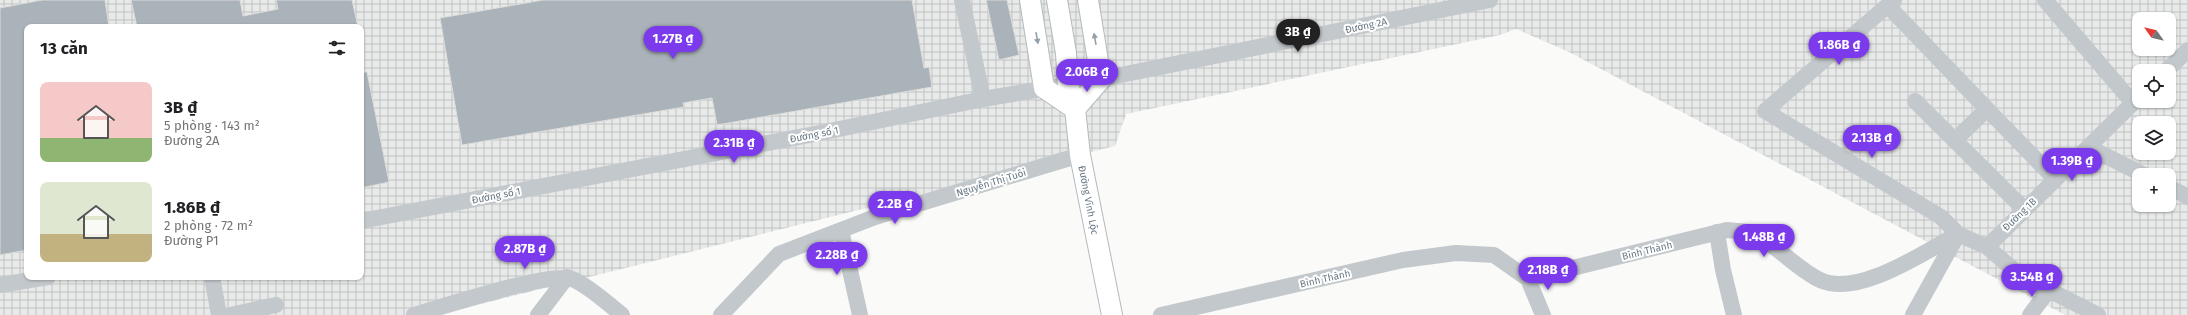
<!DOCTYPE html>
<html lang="vi">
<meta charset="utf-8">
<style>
body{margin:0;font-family:"Fira Sans",sans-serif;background:#f2f2f2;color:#202124;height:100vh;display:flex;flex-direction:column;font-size:15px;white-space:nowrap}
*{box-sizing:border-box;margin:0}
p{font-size:13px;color:#757577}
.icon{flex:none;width:22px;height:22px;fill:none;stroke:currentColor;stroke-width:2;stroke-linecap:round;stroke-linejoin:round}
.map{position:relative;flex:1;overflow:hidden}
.details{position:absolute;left:24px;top:24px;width:340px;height:256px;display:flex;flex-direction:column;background:#fff;border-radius:8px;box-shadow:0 1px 3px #0004}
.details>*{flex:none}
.needle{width:26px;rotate:304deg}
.buttons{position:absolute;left:2132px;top:12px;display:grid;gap:8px}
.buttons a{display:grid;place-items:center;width:44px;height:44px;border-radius:8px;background:#fff;box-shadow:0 1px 3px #0004;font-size:20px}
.price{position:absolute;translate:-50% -34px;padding:0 9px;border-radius:14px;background:#7c3aed;color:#fff;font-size:13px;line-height:26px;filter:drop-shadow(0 1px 2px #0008)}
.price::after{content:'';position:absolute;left:50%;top:24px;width:12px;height:9px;margin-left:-6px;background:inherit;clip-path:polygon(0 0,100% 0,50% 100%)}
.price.on{background:#222;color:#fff}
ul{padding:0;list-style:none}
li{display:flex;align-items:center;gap:12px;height:100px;padding:0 16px}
li span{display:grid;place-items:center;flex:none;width:112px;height:80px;border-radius:8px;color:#555}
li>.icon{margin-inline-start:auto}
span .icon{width:48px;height:48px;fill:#fffc;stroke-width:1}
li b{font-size:17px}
h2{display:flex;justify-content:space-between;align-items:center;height:48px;padding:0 16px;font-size:17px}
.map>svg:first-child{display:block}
.industrial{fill:url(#industrial-grid);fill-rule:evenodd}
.building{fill:#aab3b9;stroke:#dcdcda}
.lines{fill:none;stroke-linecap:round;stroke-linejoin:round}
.major-casing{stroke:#b5babe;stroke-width:22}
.minor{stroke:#c3c8cc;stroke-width:16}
.major{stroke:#fff;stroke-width:20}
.oneway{fill:#939fa8}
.labels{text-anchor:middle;stroke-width:4;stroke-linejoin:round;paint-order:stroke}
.street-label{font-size:10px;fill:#657683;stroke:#fff}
</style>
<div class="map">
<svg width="2188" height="315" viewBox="0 0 2188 315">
<defs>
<pattern id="industrial-grid" width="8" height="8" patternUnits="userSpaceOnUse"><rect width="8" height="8" fill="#e8e9e9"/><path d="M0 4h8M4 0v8" fill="none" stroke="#c0c1c2"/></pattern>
</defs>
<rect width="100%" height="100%" fill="#fafaf8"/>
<path class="industrial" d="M0 0H2188V315H2065L1567 51 1516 29 1500 35 1126 114 1115 146 437 315H0ZM2139 19H2169V49H2139ZM27 27H361V277H27ZM2139 71H2169V101H2139ZM2139 123H2169V153H2139ZM2139 175H2169V205H2139Z"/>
<path class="building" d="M42 0H105L109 27H27V250L0 255V8Z
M131 0H240L243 16 278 9 276 0H352L358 27H137Z
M543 0H912L924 68 929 67 932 87 717 125 712 98 683 103 684 107 462 145 440 18Z
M986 0H1007L1019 55 999 60Z
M361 72H367L389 182 361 188Z"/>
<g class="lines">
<g class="major-casing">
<path id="major" d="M1030 0 1044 88 1075 109
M1057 0 1066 53 1068 84 1075 109 1080 155 1112 315
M1075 109 1101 79 1088 0"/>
</g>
<path class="minor" d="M962 0 983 99
M1894 0 1765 111 1941 217 1958 234 1913 315
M2045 0 2133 103
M1888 6 1987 109
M2166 71 2188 50
M1915 101 2024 209
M1955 140 1987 109 2055 179
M2088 147 2144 175
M2169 187 2188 197
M361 221 820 133 983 99 1101 79 1490 0
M841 230 860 315
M1717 232 1723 270 1734 315
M1987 247 2139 97
M212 277 219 315
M1528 279 1543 315
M0 285 48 277
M230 315 276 305
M414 315C442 307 551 271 572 279 586 284 610 305 622 315
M538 315 567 277
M721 315 779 254 875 217 1080 155
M1161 315 1403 260 1456 253 1494 255 1528 279 1727 230 1747 232 1755 235C1779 247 1797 269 1820 280 1858 298 1924 252 1958 234L1987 247 2021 276 2098 315
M2030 315 2048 291"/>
<use href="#major" class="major"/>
</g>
<defs><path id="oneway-solid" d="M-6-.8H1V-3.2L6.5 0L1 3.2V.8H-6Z"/></defs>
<g class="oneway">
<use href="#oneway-solid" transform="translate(1037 38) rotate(80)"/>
<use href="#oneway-solid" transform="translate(1095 39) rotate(-100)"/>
</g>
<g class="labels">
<g class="street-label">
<text transform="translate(1366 25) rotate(-12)" y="4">Đường 2A</text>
<text transform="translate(814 134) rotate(-11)" y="4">Đường số 1</text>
<text transform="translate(991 182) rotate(-17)" y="4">Nguyễn Thị Tuôi</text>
<text transform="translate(496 195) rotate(-11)" y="4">Đường số 1</text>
<text transform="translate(1089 200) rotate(79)" y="4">Đường Vĩnh Lộc</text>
<text transform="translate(2019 214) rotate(-44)" y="4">Đường 1B</text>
<text transform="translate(1647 250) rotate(-14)" y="4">Bình Thành</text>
<text transform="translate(1325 278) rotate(-13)" y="4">Bình Thành</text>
</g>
</g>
</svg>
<div class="buttons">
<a><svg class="needle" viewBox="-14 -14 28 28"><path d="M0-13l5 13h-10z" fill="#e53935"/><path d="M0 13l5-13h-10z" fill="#757577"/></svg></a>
<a><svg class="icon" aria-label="locate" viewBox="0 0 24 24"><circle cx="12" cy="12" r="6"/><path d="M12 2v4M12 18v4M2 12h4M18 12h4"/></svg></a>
<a><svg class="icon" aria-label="layers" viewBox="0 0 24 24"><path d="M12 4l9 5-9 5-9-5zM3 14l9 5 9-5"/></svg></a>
<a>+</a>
</div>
<b class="price on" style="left:1298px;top:53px">3B ₫</b>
<b class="price" style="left:673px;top:60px">1.27B ₫</b>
<b class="price" style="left:1839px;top:66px">1.86B ₫</b>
<b class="price" style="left:1087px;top:93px">2.06B ₫</b>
<b class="price" style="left:1872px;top:159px">2.13B ₫</b>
<b class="price" style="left:734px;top:164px">2.31B ₫</b>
<b class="price" style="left:2072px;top:182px">1.39B ₫</b>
<b class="price" style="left:895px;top:225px">2.2B ₫</b>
<b class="price" style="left:1764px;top:258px">1.48B ₫</b>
<b class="price" style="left:525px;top:270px">2.87B ₫</b>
<b class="price" style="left:837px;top:276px">2.28B ₫</b>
<b class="price" style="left:1548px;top:291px">2.18B ₫</b>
<b class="price" style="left:2032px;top:298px">3.54B ₫</b>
<section class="details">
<h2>13 căn<svg class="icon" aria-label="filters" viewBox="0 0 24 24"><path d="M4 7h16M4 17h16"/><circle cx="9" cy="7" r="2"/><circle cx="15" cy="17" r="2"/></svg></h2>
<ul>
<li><span style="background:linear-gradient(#f6c9c9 70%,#8fb573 0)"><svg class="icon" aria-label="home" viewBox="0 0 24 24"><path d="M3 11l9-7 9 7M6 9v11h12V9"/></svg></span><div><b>3B ₫</b><p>5 phòng · 143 m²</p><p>Đường 2A</p></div></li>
<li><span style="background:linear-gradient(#dfe7d0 65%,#c2b280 0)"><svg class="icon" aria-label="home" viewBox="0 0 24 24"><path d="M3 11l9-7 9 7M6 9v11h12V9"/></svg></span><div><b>1.86B ₫</b><p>2 phòng · 72 m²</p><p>Đường P1</p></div></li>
</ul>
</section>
</div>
